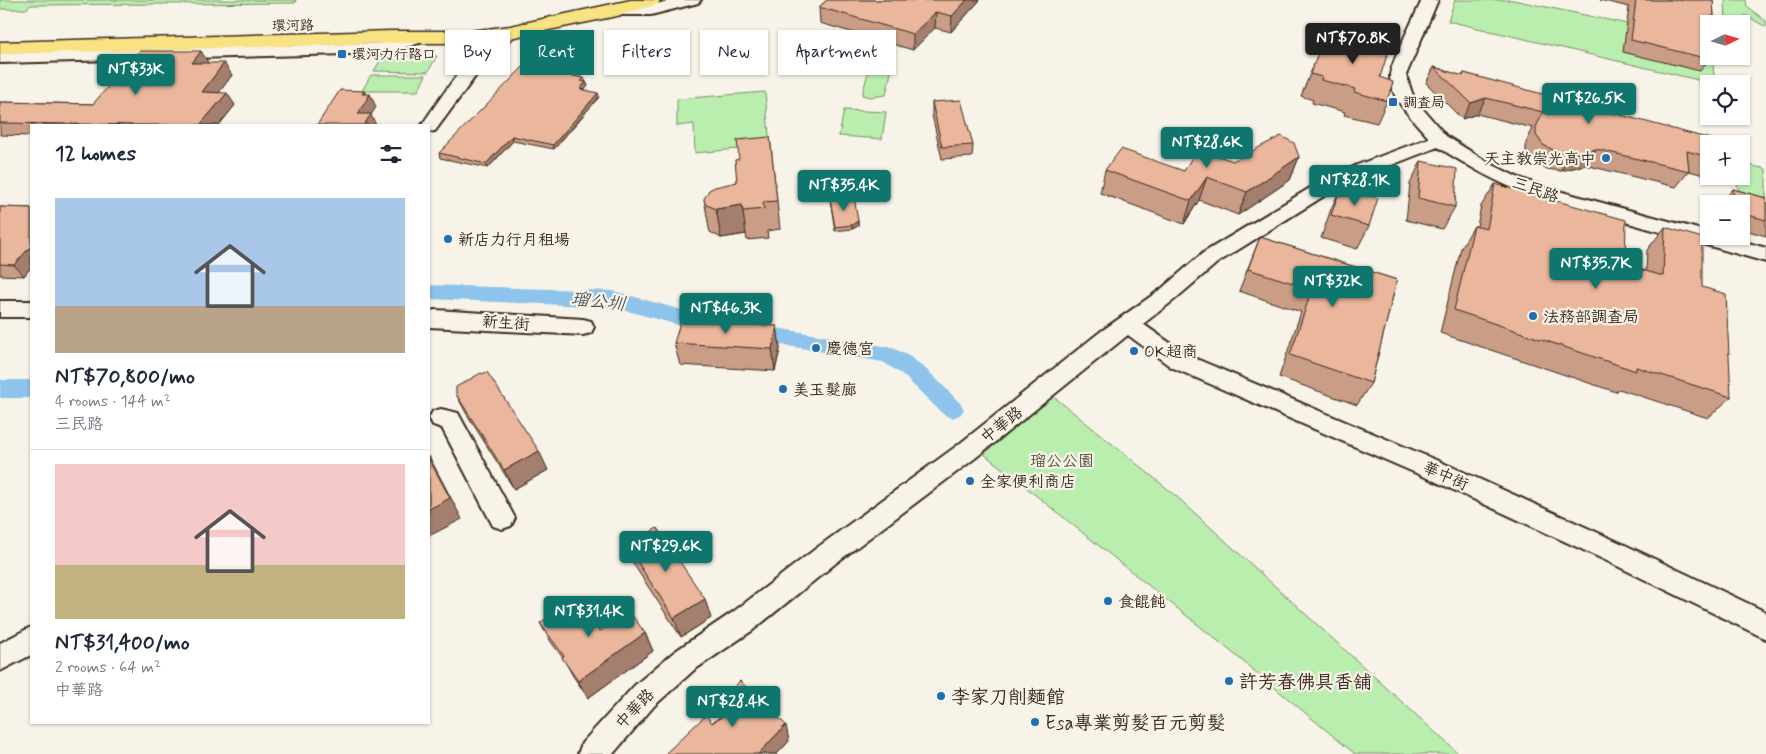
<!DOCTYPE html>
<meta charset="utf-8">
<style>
body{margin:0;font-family:Mynerve,"LXGW WenKai TC",sans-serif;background:#f2f2f3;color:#1f2937;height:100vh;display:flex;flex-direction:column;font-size:19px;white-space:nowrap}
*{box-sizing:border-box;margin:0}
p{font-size:16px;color:#747a83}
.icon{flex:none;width:28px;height:28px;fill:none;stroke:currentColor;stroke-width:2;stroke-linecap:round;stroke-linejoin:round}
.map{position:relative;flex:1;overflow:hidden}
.panel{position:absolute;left:30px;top:124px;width:400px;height:600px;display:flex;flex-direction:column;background:#fff;border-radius:0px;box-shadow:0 1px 4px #0004}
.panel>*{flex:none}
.top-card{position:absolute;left:445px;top:30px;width:475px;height:45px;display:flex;gap:10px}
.needle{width:32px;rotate:85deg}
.tools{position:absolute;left:1700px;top:15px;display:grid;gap:10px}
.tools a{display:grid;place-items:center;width:50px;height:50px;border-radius:0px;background:#fff;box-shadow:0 1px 4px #0004;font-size:25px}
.price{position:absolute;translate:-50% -42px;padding:0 11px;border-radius:5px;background:#0f766e;color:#fff;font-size:16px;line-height:32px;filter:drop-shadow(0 1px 2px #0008)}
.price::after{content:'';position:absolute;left:50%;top:30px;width:15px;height:11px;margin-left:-8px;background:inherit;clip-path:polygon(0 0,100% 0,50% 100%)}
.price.current{background:#222;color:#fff}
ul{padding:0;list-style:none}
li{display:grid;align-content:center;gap:10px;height:265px;padding:0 25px}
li+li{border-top:1px solid #e0e1e3}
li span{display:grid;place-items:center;height:155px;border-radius:0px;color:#555}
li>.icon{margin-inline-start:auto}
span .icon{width:90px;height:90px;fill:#fffc;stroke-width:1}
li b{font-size:21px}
h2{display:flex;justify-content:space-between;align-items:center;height:60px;padding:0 25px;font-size:21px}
.pill{padding:0 18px;border-radius:0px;background:#fff;box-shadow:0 1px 4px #0004;font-size:18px;line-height:45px}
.pill.current{background:#0f766e;color:#fff}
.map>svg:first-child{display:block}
.green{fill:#baeeaf;stroke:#7a8c66}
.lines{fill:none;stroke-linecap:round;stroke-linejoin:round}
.canal{fill:#8ec3eb;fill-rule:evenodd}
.minor-casing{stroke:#3b2a1e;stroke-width:4}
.trunk-casing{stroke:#3b2a1e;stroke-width:3}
.minor{fill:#f7f3e8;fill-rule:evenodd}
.trunk{fill:#f8e281;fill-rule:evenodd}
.wall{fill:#c99d86;stroke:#3b2a1e}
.shaded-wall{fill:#a47f6d;stroke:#3b2a1e}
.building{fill:#eab69c;stroke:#3b2a1e}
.poi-dot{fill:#1f6fb2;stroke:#f7f3e8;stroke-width:2}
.labels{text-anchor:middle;stroke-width:4.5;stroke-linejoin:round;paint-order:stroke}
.far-street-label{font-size:14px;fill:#3b2a1e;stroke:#f7f3e8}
.far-poi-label{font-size:14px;fill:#3b2a1e;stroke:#f7f3e8;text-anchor:start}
.poi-label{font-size:16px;fill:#3b2a1e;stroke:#f7f3e8;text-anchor:start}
.street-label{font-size:16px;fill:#3b2a1e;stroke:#f7f3e8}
.park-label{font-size:16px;fill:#54513b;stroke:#f7f3e8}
.water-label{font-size:18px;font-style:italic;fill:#505051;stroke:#f7f3e8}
.near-poi-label{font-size:19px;fill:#3b2a1e;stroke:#f7f3e8;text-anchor:start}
</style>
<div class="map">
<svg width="1766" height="754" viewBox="0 0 1766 754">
<rect width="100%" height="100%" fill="#f7f3e8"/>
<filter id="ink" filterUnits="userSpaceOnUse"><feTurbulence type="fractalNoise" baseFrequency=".02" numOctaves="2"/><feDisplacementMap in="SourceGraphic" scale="10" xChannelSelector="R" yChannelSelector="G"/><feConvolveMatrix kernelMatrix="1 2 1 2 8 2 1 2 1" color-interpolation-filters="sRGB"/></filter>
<g filter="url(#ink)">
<path class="green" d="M0 0H296L295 3 31 5 26 9H0Z
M1455 0H1513L1709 41V56H1712L1715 84 1448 21Z
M1725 0H1746L1747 7 1766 21V27L1745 15V28L1741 27V24H1726Z
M383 56H437L428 72 374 71Z
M875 62 890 64 892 68 886 95 870 97 862 95 870 65Z
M371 75H426L418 91H362Z
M765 92 770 146 695 153 694 124 677 126V99Z
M844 110 886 112 882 139 839 136Z
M1741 163 1766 169V212C1753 203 1721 185 1747 172L1741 170Z
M1053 396 1175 495 1459 754H1355L1217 640 984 454Z"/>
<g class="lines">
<path class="canal" d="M429 285 613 291 700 315 889 347C918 356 939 382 960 403L964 409 960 415 952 418 944 415 903 375 883 362 700 331 613 307 429 299Z
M0 380H31V398H0Z"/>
<g class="minor-casing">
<path id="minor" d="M674 0H701L698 3 651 15H617L612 13 609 10 612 7 617 5H651Z
M1422 0H1438L1406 75 1412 93 1416 101 1446 136 1489 163 1517 177 1544 187 1709 232V236H1723L1766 248V262L1530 195C1497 183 1468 166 1438 147L1371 173 1324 196 1217 263 1174 300 1143 324 1187 355 1450 466 1625 545 1766 612V639L1607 561 1432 480 1171 367 1128 335 974 459 836 563 753 630 694 670 654 706 613 754H578L582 743 634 686 674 652 733 612 818 547 958 445 1100 332 1160 290 1203 253 1310 188 1357 165 1429 138C1415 121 1390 100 1390 76 1390 64 1416 14 1422 0Z
M510 27 516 29 518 32 516 35 494 51 435 131 429 132V125H422C439 100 482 34 510 27Z
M420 33 426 35 428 38 426 41 387 53 0 63V53L386 43Z
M0 301H31V317H0Z
M436 310 583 319 591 321 594 327 591 333 583 335 429 327V311Z
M441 409 458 413 515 518 511 526 502 529 493 526 442 428 433 425 429 418 433 411Z
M31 627V655L0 671V643Z"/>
</g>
<g class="trunk-casing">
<path id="trunk" d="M631 0H660L658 4 617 16 510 38 470 43H392L0 54V42L392 31H470L510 26Z"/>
</g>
<use href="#minor" class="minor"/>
<use href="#trunk" class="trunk"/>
</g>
<path class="wall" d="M827 0H980L951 32 935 28 913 50 820 23 819 7Z
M1600 0H1713L1714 17 1711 21 1709 59 1700 71 1623 52 1629 7Z
M208 63 232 75 219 92 235 105 219 125H31V136L0 135V102L93 104Z
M1434 67 1462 76 1464 73 1709 144V176H1718L1716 178 1689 171 1676 187 1585 165 1561 171 1547 169 1533 161 1526 152V143L1533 128 1477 114 1462 119 1426 83Z
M571 72 572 75 584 78 588 86 584 90 599 97 554 149 513 141 488 168 440 158 439 153Z
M1310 74 1380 77 1387 101 1377 123 1344 115 1345 112 1312 103 1313 100 1301 96Z
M932 102 973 145 972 157 942 159 932 115Z
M770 137 780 229 767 231 768 238 747 240 746 234 721 238 710 232 709 228 704 199 737 182 739 159Z
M1299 157 1290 180 1238 215 1199 200 1184 224 1100 193 1105 170 1184 171 1233 161Z
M1421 161 1455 207 1442 229 1406 220 1410 184Z
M1495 184 1625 265 1646 271 1647 250 1665 227 1702 287 1731 397 1708 418 1619 389 1616 392 1440 333 1461 248 1474 226H1477L1481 206Z
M1341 187 1369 226 1357 249 1321 238 1331 209Z
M1733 189 1766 198V236L1741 229V204H1722V202Z
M830 199 858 221V226L852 229 835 231Z
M0 207 31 208V267L24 276 0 275Z
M1260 237 1397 280 1371 383 1357 405 1279 377 1301 312 1239 291Z
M777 326 780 349 775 371 680 365 674 343Z
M456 394 548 470 514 489 466 413Z
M627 546 711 618 681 637 634 565Z
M540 623 600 631 645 633 653 651 588 698 573 676 563 658 551 642Z
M725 696 789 741 777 754H665L729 711Z"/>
<path class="shaded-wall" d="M967 0H980L951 32 952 16Z
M936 12 935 28 913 50V34Z
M201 51 209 64 192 63Z
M224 63 232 75 210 105 202 92Z
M586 82 588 86 581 94 580 89Z
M364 91 368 98 370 94 376 107 371 115 376 125H363L358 114 362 94Z
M227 93 235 105 219 125H200Z
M598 93 599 97 554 149 553 145Z
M1486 98 1477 114 1462 119 1471 103Z
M512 136 513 141 488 168 486 164Z
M1596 149 1585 165 1561 171 1571 154Z
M1299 157 1290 180 1238 215 1247 192Z
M1207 177 1199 200 1184 224 1191 201Z
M742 205 746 234 721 238 716 209Z
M858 221V226L852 229V225Z
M31 246V267L24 276 14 265Z
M777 326 780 349 775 371 772 349Z
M539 451 548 470 514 489 504 470Z
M429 456 462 519 429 536Z
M705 599 711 618 681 637 674 618Z
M645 633 653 651 588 698 578 681Z
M786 725 789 741 777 754H758Z"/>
<path class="building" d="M827 0H967L952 16 936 12 913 34 819 7Z
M1636 0H1713L1714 17 1711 16V24H1709V59L1631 40Z
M1327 31 1390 46 1380 77 1393 82 1387 101 1354 92 1355 89 1321 80 1322 77 1310 74Z
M139 51H201L192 63H224L202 92 227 93 200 125H140L0 123V102L93 104Z
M527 63 571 72 569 75 584 78 581 81 586 82 580 89 598 93 553 145 512 136 486 164 439 153Z
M1434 67 1463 76 1464 73 1729 144H1709V157L1687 151 1689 171 1596 149 1571 154 1558 152 1543 145 1536 135V127L1543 112 1486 98 1471 103Z
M340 90 364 91 362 94H370L358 114H371L364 125H317Z
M961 100 973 145 942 147 932 102Z
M1281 136 1294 143 1299 157 1247 192 1207 177 1191 201 1105 170 1121 149 1184 171 1197 149 1233 161Z
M770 137 777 201 763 202 764 209 743 211 742 205 716 209 705 204 704 199 709 190 715 187 737 182 735 160 739 159 737 140Z
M1421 161 1457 169 1455 207 1418 198Z
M1495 184 1626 220 1625 265 1663 276 1665 227 1702 238V287L1726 294 1731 397 1636 367V371L1454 310 1474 226 1487 229Z
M1341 187 1378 198 1369 226 1331 215Z
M1733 189 1766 198V220L1741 213V204H1734Z
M854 197 858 221 852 225 835 227 830 199Z
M0 207 31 208V246L14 265 0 264Z
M1260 237 1397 280 1371 383 1290 355 1312 289 1248 269Z
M681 320 777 326 772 349 674 343Z
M487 372 539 451 504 470 456 394V387L481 373 482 374Z
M429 459 450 498 429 509Z
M657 528 705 599 674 618 627 546Z
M575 598 600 631 629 611 645 633 578 681 562 658 564 656 540 623Z
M740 681 786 725 758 754H665L706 715 712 723 733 709 725 696Z"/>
</g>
<g class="poi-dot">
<rect x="337" y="49" width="10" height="10" rx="2.5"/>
<rect x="1388" y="97" width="10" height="10" rx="2.5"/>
<circle cx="1606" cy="158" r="5"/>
<circle cx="448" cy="239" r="5"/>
<circle cx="1533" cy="316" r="5"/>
<circle cx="816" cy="348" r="5"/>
<circle cx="1134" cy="351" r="5"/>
<circle cx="783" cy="389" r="5"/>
<circle cx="970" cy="481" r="5"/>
<circle cx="1108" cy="601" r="5"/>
<circle cx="1229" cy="681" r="5"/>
<circle cx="941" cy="696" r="5"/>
<circle cx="1035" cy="722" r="5"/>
</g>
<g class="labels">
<g class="far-street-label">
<text transform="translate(293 25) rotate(-1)" y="5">環河路</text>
</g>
<g class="far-poi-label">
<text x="352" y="59">環河力行路口</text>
<text x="1403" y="107">調查局</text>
</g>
<g class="poi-label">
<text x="1596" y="164" text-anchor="end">天主教崇光高中</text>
<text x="458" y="245">新店力行月租場</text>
<text x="1543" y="322">法務部調查局</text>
<text x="826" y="354">慶德宮</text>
<text x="1144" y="357">OK超商</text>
<text x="793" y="395">美玉髮廊</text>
<text x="980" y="487">全家便利商店</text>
<text x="1118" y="607">食餛飩</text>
</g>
<g class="street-label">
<text transform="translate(1536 189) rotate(19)" y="6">三民路</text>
<text transform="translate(506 322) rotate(4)" y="6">新生街</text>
<text transform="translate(1001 424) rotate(-38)" y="6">中華路</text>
<text transform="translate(1446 475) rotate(24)" y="6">華中街</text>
<text transform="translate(634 708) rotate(-46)" y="6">中華路</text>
</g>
<g class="park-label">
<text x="1062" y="466">瑠公公園</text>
</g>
<g class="water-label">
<text transform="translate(598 301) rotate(6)" y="6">瑠公圳</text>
</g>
<g class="near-poi-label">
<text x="1239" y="688">許芳春佛具香舖</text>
<text x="951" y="703">李家刀削麵館</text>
<text x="1045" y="729">Esa專業剪髮百元剪髮</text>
</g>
</g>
</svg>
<div class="tools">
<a><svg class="needle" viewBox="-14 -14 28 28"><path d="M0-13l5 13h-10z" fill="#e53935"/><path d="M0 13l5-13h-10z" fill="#747a83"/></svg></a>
<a><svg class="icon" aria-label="locate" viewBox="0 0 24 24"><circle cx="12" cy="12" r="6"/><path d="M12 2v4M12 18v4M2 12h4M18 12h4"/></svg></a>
<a>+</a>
<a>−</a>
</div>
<b class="price current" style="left:1353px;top:65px">NT$70.8K</b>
<b class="price" style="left:136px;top:96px">NT$33K</b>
<b class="price" style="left:1589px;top:125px">NT$26.5K</b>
<b class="price" style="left:1207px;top:169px">NT$28.6K</b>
<b class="price" style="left:1355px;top:207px">NT$28.1K</b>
<b class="price" style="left:844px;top:212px">NT$35.4K</b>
<b class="price" style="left:1596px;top:290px">NT$35.7K</b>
<b class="price" style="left:1333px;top:308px">NT$32K</b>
<b class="price" style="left:726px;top:335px">NT$46.3K</b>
<b class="price" style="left:666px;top:573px">NT$29.6K</b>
<b class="price" style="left:589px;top:638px">NT$31.4K</b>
<b class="price" style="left:733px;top:728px">NT$28.4K</b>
<div class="top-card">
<a class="pill">Buy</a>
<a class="pill current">Rent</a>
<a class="pill">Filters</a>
<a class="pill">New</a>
<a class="pill">Apartment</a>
</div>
<section class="panel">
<h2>12 homes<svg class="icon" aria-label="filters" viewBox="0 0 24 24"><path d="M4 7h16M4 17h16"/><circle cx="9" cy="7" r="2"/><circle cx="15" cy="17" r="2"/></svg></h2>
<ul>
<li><span style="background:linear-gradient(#a9c7e8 70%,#b9a48a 0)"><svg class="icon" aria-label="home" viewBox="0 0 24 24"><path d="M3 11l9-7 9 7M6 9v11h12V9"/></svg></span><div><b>NT$70,800/mo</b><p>4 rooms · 144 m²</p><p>三民路</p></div></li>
<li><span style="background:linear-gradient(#f6c9c9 65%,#c2b280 0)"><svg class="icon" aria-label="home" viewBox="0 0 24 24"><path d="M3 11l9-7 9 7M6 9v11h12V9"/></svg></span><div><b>NT$31,400/mo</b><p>2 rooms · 64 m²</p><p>中華路</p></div></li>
</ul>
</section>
</div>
